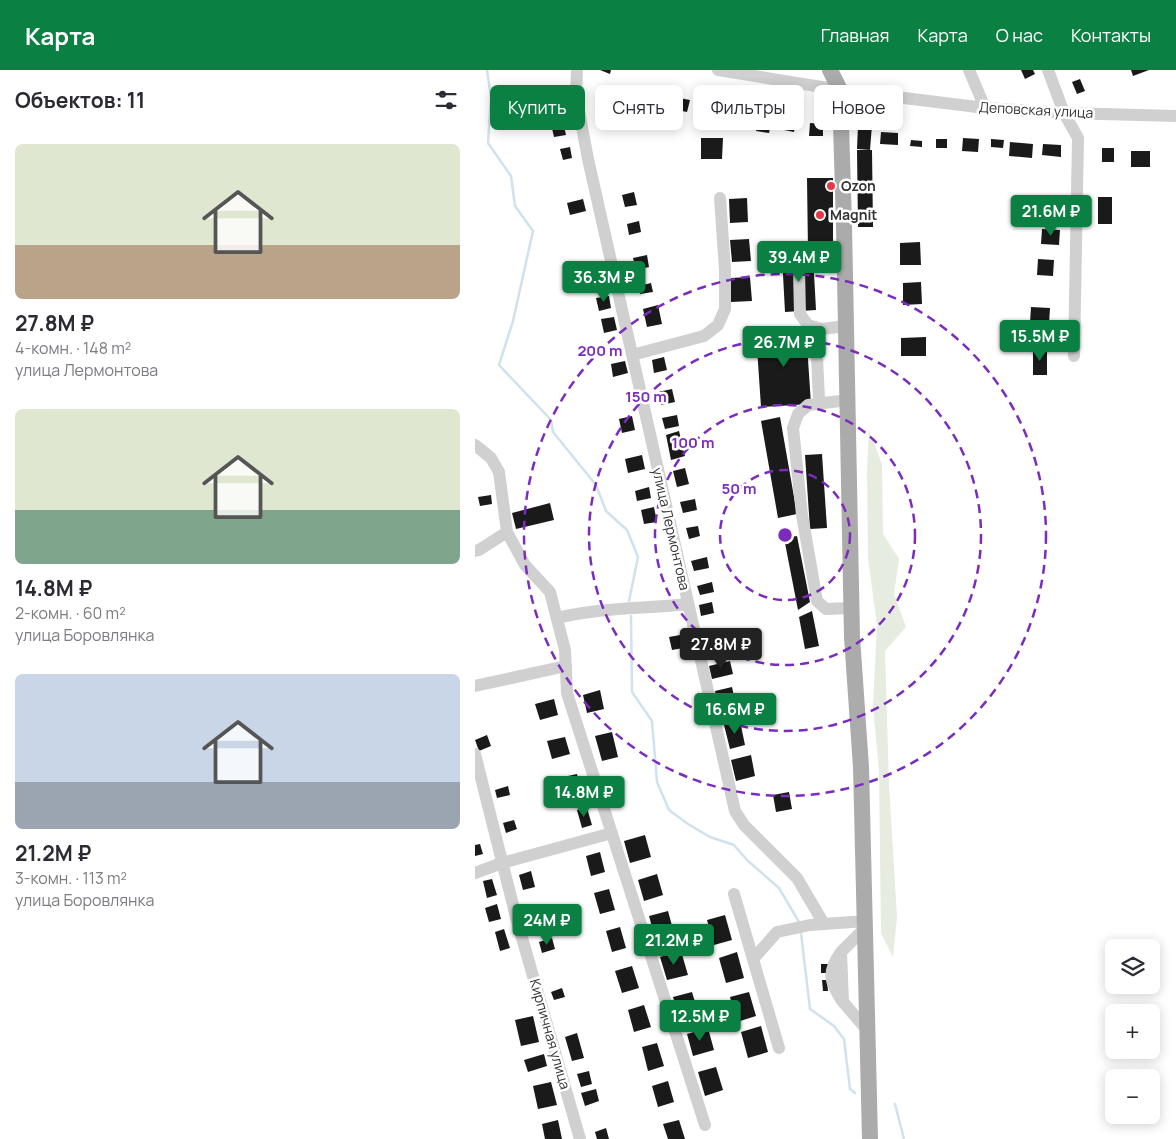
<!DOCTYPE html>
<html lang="ru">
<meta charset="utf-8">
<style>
body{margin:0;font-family:Manrope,sans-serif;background:#f2f2f3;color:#2b2b33;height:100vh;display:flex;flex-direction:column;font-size:19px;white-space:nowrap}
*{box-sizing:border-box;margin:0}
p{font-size:16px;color:#7c7c81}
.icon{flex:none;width:28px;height:28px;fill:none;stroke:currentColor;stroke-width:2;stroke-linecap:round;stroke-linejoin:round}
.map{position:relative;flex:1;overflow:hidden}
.panel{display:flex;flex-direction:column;background:#fff;width:475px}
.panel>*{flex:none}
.hud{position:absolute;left:15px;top:15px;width:475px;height:45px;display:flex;gap:10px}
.fabs{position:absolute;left:630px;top:869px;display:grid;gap:10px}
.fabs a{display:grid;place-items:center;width:55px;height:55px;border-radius:8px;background:#fff;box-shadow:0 2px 12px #0003;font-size:25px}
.price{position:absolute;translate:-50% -42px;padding:0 11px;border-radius:5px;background:#0b8043;color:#fff;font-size:16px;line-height:32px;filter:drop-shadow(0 1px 2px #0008)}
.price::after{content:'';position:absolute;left:50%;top:30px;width:15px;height:11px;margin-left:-8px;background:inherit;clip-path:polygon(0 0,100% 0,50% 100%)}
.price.selected{background:#222;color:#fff}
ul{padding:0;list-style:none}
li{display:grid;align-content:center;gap:10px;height:265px;padding:0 15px}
li span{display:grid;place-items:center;height:155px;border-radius:8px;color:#555}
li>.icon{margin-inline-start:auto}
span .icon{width:90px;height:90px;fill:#fffc;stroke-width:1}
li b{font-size:21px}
h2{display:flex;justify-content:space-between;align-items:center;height:60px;padding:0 15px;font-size:21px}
.chip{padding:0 18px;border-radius:8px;background:#fff;box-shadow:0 2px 12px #0003;font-size:18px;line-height:45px}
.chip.selected{background:#0b8043;color:#fff}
header{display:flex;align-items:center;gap:30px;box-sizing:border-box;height:70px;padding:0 25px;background:#0b8043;color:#fff}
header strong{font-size:24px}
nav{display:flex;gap:28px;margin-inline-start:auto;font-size:18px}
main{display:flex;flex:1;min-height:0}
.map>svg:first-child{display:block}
.green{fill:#e6ecdf}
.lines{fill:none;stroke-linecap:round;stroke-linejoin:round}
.stream{stroke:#cfe2ee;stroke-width:2.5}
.building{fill:#1a1a1a}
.minor{stroke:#d0d0d0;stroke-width:12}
.major{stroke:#ababab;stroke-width:16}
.ring{fill:none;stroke:#7b2cbf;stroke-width:2.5;stroke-dasharray:9 6}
.poi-dot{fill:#e63946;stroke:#fff;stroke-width:2}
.labels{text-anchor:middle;stroke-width:5;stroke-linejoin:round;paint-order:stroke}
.street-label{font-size:14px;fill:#333;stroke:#fff}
.poi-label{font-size:14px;font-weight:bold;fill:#333;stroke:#fff;text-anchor:start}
.centre{fill:#7b2cbf;stroke:#fff;stroke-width:2.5}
.ring-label{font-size:15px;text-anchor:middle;font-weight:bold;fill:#7b2cbf;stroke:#fff;stroke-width:5;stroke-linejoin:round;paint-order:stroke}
</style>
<header>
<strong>Карта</strong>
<nav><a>Главная</a><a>Карта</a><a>О нас</a><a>Контакты</a></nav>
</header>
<main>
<section class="panel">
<h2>Объектов: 11<svg class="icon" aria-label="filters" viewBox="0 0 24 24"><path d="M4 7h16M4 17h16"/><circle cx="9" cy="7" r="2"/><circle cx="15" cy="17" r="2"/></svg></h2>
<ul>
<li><span style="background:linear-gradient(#dfe7d0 65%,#b9a48a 0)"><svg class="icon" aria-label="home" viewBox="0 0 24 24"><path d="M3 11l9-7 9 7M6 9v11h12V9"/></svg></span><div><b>27.8M ₽</b><p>4-комн. · 148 m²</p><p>улица Лермонтова</p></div></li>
<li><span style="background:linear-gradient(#dfe7d0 65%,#7fa58c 0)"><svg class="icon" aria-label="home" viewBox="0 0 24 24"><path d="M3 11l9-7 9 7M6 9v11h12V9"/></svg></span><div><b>14.8M ₽</b><p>2-комн. · 60 m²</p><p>улица Боровлянка</p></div></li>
<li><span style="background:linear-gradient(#c9d6e8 70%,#9aa5b1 0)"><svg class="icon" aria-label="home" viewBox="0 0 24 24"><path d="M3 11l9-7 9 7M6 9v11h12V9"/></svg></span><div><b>21.2M ₽</b><p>3-комн. · 113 m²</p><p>улица Боровлянка</p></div></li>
</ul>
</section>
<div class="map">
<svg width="701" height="1069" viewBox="0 0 701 1069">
<rect width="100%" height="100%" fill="#fff"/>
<path class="green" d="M394 360 407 394 408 464 424 489 419 524 431 557 410 581 414 714 422 847 418 887 406 863 404 700 398 636 402 555 393 488 392 400Z"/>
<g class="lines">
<path class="stream" d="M12 0 16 27 13 73 36 106 40 136 58 161 38 251 24 295 76 350 78 362 121 415 131 441 152 460 163 487 154 531
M156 546 157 622 177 651 182 712 194 740 213 754 235 767 259 775 272 790 304 818 324 852
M326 863 335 939 359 956 369 969 375 1019 380 1023
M420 1034 429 1069"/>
</g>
<path class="building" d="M125 0H136L135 4Z
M546 0H558L560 4 550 9Z
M656 0H674L658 6Z
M605 9 610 21 602 24 597 12Z
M174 20 196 24 190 58 167 54Z
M84 27 87 38 74 41 71 29Z
M204 28 215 30 212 42 202 40Z
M254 36 266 37V49H253Z
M283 46 297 48 294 63 281 61Z
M311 50 321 52 319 62 309 60Z
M88 52 91 65 79 67 76 54Z
M335 53 348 54V66H334Z
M383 55H397L395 80 382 79Z
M406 62 423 63V75L405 74Z
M226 68H248L247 89H226Z
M488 68 504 69 503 82 487 81Z
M461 69H472V78H461Z
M516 69 529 70 528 78 516 77Z
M436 70 447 71V77L435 76Z
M535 72 558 74 557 88 534 86Z
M568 74 586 75V87L567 85Z
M95 77 97 88 88 90 85 79Z
M627 78H639V92H627Z
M382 80H397L398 157H383Z
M656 81H675V97H656Z
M332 108H358V182H333Z
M159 122 162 135 150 137 147 125Z
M572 127 588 128 587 146 571 145Z
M623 127H637V154H623Z
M272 128 273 152 255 153 254 129Z
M108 129 111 141 95 145 92 133Z
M164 151 166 162 154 165 152 154Z
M567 159 585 160 584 175 566 174Z
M274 169 276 191 257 192 255 170Z
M445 172 446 195H425V173Z
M172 185 174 197 161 200 158 188Z
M338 185 341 240 310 242 307 186Z
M563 189 579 190 578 206 562 205Z
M275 207 277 231 256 232 255 208Z
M446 212 447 234 428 235V213Z
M176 213 178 222 165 224 164 216Z
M134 226 136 238 124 241 121 228Z
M183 235 187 254 172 257 168 239Z
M556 237 575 238 574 254 555 253Z
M139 247 142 260 129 263 126 249Z
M331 260 336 334 286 337 281 263Z
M451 267V286H426V268Z
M558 279H572V305H558Z
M189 287 192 300 179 303 177 290Z
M150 291 153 303 138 307 136 294Z
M197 319 200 332 186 335 183 322Z
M202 345 204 356 190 359 187 348Z
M157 346 160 360 147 363 144 349Z
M305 347 322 444 303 448 286 351Z
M204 361 210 386 196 390 191 365Z
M347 384 352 458 335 459 330 385Z
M167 385 170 399 153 403 150 389Z
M210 398 214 414 202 417 198 401Z
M174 417 176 428 162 431 160 421Z
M16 425 17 434 5 436 3 427Z
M220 429 222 440 208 443 205 432Z
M75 433 79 450 41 459 37 443Z
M179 437 182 452 169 454 166 440Z
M223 456 225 466 214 469 211 458Z
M322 466 335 532 323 540 309 468Z
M232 487 234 498 219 501 216 491Z
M237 512 239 522 225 525 222 516Z
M237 532 239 543 226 546 224 535Z
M337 541 344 576 330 579 324 547Z
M205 565 208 578 197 580 194 567Z
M249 566 251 578 231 583 228 570Z
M255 591 258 604 237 609 234 596Z
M257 617 262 640 245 644 240 621Z
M125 620 129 639 112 643 108 625Z
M79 629 83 645 65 650 60 634Z
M265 651 270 675 255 679 249 655Z
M137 662 143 687 127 691 120 666Z
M12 665 16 676 4 681 0 670Z
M90 667 95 684 77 689 72 671Z
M276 685 280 706 261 711 256 690Z
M102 704 106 721 88 725 84 708Z
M33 716 35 725 22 728 20 720Z
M314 722 317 739 301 742 298 725Z
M112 738 117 755 107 758 102 740Z
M39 750 42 759 31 763 28 753Z
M170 765 176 787 155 793 149 771Z
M5 774 8 784 0 786V775Z
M125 782 130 802 116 806 111 786Z
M56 801 60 817 48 820 44 805Z
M182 804 188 825 169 831 163 810Z
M17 809 22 825 12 828 8 811Z
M134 819 140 840 125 844 119 823Z
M22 834 26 849 14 852 10 838Z
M193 841 199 863 180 868 174 846Z
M250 845 257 870 239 875 232 850Z
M145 857 151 878 137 882 131 861Z
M29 859 35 878 25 881 20 862Z
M77 868 80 879 67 883 64 872Z
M206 881 213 905 192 910 185 887Z
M262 882 269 908 251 913 244 888Z
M346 894H353V903H346Z
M157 896 164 918 147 923 140 901Z
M347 910H352L353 921H348Z
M87 918 90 927 79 930 76 922Z
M217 922 223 942 204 947 198 927Z
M274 922 281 946 262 952 255 927Z
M169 935 176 957 159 962 153 940Z
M58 946 64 972 46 976 40 950Z
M286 956 293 982 273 988 266 962Z
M233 958 239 980 218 986 212 964Z
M102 963 109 988 97 991 90 967Z
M182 973 189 996 173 1001 167 977Z
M69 984 72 996 53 1002 49 990Z
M241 997 248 1020 230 1026 223 1002Z
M114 1001 117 1014 106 1017 102 1004Z
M193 1011 199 1032 183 1037 177 1016Z
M76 1012 82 1035 63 1039 58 1016Z
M121 1019 124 1031 110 1036 106 1023Z
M83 1050 87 1069H70L67 1054Z
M204 1050 210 1069H193L188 1054Z
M131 1058 134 1069H122L120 1062Z"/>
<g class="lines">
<path class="minor" d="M102 0 101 25 113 89 260 741 269 755 322 808 349 854
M243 0 365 20 510 38 589 43 701 46
M494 0 510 38
M573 0 589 43 603 68 599 286
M324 200 325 244 333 255 347 259 371 256
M347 259 341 265 344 329 349 333
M157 285 229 266 243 255 250 239V200L245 128
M373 330 333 335 323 344 318 358 327 445 342 531 351 539 376 538
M0 375 16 388 24 402 32 462 50 495 75 522 90 580 92 623 230 1055
M0 481 4 480 32 462
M82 548C126 537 169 539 213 534
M0 616 91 596
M0 684 41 847 105 1069
M0 803 27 793 137 763
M259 824 304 978
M391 857 366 882 368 932 393 961
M366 882C352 902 354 911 367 931
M279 888 302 862 335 855 391 851"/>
<path class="major" d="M355 0 365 20 369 155 377 567 386 697 395 1069"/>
</g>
<g class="ring">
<circle cx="310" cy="465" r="65"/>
<circle cx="310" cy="465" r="130"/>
<circle cx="310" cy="465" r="196"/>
<circle cx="310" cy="465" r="261"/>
</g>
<g class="poi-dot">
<circle cx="356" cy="116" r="5"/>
<circle cx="345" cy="145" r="5"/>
</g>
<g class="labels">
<g class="street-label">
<text transform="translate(561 40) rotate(3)" y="5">Деповская улица</text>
<text transform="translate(196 459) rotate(77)" y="5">улица Лермонтова</text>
<text transform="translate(75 964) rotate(74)" y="5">Кирпичная улица</text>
</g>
<g class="poi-label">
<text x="366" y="121">Ozon</text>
<text x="355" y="150">Magnit</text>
</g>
</g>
<circle cx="310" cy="465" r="8" class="centre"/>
<g class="ring-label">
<text x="125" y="286">200 m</text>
<text x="171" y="332">150 m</text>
<text x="218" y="378">100 m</text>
<text x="264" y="424">50 m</text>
</g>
</svg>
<div class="fabs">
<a><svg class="icon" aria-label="layers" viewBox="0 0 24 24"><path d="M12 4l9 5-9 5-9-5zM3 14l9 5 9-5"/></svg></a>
<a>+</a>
<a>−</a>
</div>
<b class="price" style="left:576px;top:167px">21.6M ₽</b>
<b class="price" style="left:324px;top:213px">39.4M ₽</b>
<b class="price" style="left:129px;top:233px">36.3M ₽</b>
<b class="price" style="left:565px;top:292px">15.5M ₽</b>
<b class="price" style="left:309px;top:298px">26.7M ₽</b>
<b class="price selected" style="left:246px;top:600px">27.8M ₽</b>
<b class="price" style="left:260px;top:665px">16.6M ₽</b>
<b class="price" style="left:109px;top:748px">14.8M ₽</b>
<b class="price" style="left:72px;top:876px">24M ₽</b>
<b class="price" style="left:199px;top:896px">21.2M ₽</b>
<b class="price" style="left:225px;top:972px">12.5M ₽</b>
<div class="hud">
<a class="chip selected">Купить</a>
<a class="chip">Снять</a>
<a class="chip">Фильтры</a>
<a class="chip">Новое</a>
</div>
</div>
</main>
